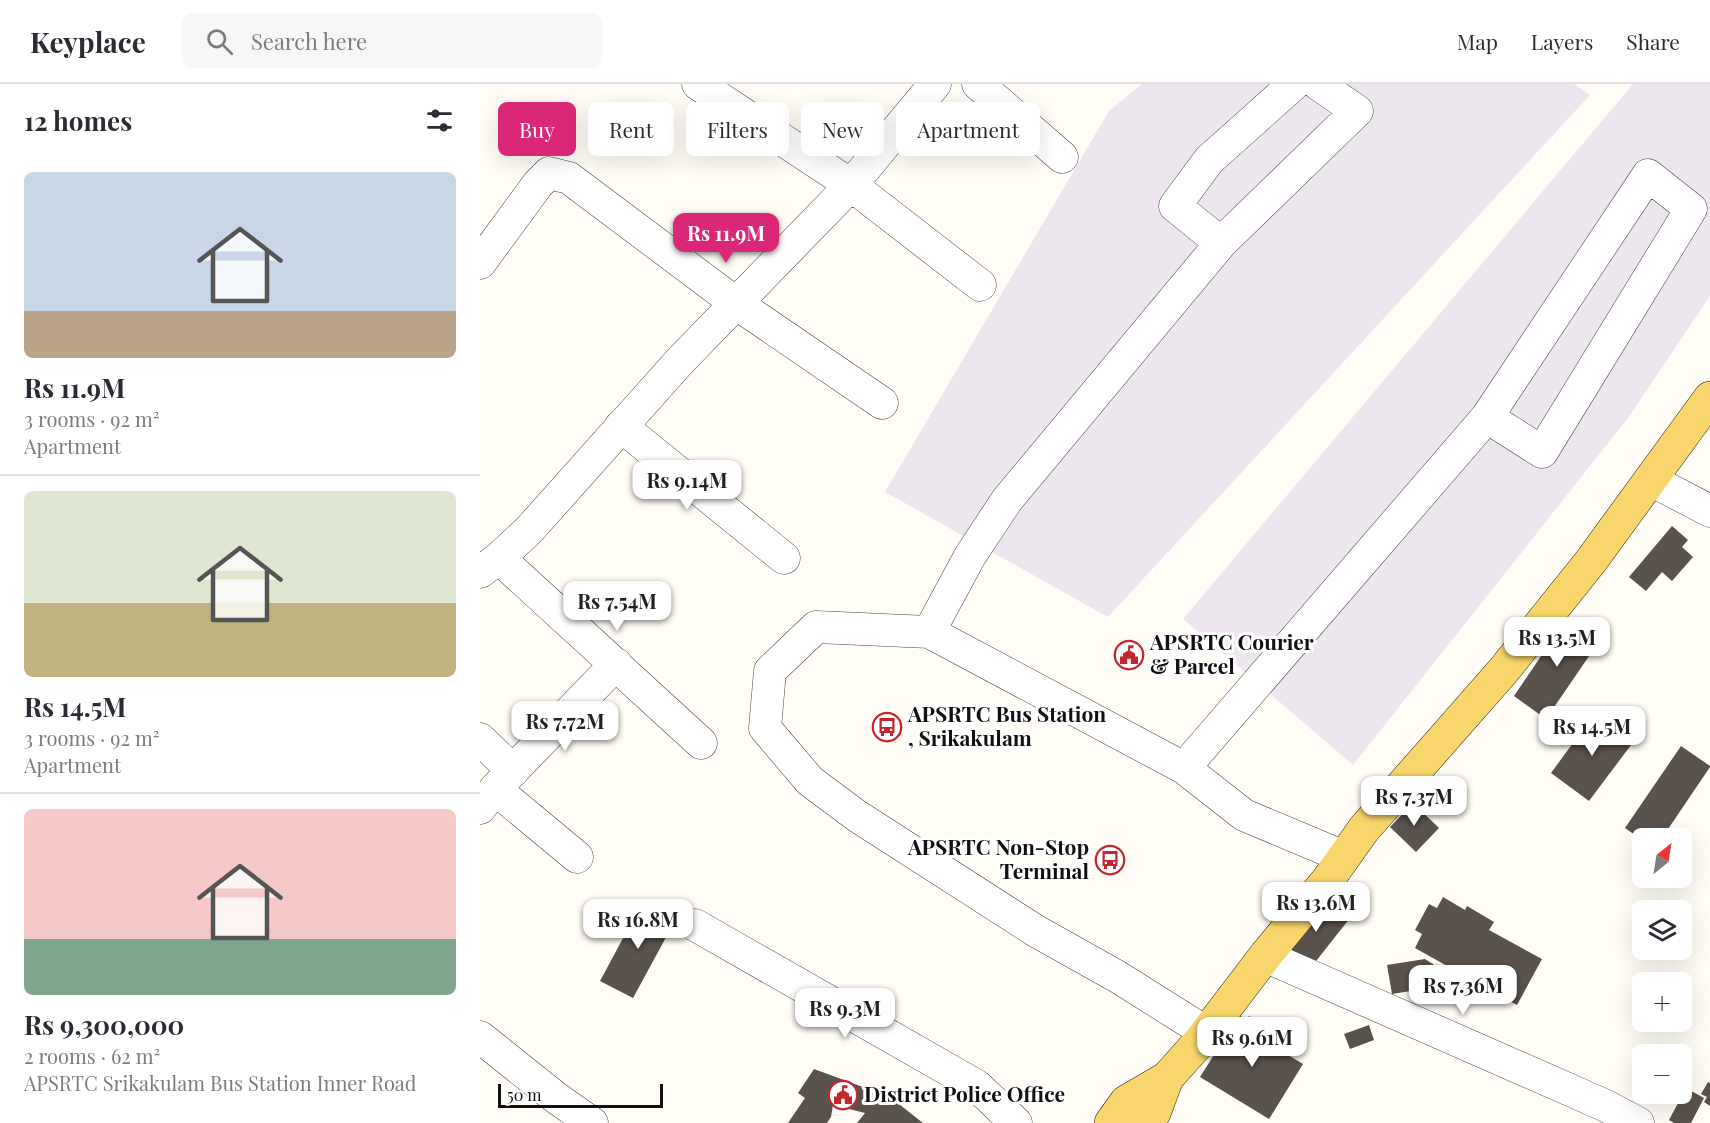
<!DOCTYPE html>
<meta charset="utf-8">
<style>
body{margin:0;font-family:"Playfair Display",serif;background:#f7f7f7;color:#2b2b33;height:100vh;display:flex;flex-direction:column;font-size:22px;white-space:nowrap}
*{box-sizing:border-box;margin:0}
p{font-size:20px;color:#7c7c81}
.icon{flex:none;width:33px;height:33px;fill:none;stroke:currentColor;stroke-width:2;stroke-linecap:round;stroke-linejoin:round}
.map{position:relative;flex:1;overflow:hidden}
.sheet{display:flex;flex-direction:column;background:#fff;width:480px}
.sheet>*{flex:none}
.guide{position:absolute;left:18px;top:18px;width:570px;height:54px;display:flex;gap:12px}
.needle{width:39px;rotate:30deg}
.fabs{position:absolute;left:1152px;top:744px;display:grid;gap:12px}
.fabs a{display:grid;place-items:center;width:60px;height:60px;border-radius:9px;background:#fff;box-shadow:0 6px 24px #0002;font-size:30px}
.scale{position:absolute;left:18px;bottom:15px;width:165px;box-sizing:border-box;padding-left:6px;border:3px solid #111;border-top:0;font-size:16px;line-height:21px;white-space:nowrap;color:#111;-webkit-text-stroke:4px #fff;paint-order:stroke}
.price{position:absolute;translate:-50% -51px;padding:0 14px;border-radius:12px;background:#fff;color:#222;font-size:20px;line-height:39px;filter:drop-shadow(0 2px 3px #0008)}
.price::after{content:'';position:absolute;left:50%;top:36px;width:18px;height:14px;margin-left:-9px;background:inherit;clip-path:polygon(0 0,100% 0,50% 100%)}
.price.current{background:#db2777;color:#fff}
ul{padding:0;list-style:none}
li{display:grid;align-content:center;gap:12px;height:318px;padding:0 24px}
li+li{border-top:2px solid #e1e1e2}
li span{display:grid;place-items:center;height:186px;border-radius:9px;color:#555}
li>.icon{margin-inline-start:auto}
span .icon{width:108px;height:108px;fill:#fffc;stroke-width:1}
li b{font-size:26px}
h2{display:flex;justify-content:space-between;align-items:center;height:72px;padding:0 24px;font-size:26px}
.tag{padding:0 21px;border-radius:9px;background:#fff;box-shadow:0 6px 24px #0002;font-size:21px;line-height:54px}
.tag.current{background:#db2777;color:#fff}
header{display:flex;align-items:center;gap:36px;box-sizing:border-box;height:84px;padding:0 30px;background:#fff;border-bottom:2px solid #e1e1e2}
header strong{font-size:28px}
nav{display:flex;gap:33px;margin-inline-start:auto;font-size:21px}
.search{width:420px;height:54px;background:#f7f7f7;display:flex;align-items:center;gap:15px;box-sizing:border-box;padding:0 21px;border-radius:9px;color:#7c7c81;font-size:22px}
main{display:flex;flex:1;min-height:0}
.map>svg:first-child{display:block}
.industrial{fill:#eee6ef}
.building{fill:#5a524d}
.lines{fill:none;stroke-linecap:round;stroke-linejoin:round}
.minor-casing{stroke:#444;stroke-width:33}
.major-casing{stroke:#222;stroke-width:34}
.minor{stroke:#fff;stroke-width:32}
.major{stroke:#f9d66b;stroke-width:33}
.labels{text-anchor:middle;stroke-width:6;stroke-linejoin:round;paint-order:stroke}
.poi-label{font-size:21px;font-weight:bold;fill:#111;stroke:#fff;text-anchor:start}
</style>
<header>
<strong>Keyplace</strong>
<div class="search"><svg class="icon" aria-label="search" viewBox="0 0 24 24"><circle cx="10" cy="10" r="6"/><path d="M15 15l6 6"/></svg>Search here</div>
<nav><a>Map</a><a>Layers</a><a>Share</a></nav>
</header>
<main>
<section class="sheet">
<h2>12 homes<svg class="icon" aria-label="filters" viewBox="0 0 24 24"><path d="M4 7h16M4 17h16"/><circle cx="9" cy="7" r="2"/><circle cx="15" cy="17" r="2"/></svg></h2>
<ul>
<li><span style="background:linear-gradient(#c9d6e8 75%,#b9a48a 0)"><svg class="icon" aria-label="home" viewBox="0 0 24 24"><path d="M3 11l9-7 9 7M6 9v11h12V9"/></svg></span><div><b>Rs 11.9M</b><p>3 rooms · 92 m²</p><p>Apartment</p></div></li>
<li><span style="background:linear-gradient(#dfe7d0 60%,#c2b280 0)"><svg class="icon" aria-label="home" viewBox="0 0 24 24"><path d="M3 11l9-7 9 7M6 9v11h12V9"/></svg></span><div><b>Rs 14.5M</b><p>3 rooms · 92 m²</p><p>Apartment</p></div></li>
<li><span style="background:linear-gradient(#f6c9c9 70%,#7fa58c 0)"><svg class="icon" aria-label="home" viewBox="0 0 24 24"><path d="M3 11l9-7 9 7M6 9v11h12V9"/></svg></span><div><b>Rs 9,300,000</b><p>2 rooms · 62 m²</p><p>APSRTC Srikakulam Bus Station Inner Road</p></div></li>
</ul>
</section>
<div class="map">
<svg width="1230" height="1039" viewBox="0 0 1230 1039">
<rect width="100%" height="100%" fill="#fffdf5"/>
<path class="industrial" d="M662 0H1094L1110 11 628 533 405 408 629 27Z
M1153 0H1230V212L1148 334 873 681 703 535Z"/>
<path class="building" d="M1192 442 1208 456 1202 463 1213 473 1192 497 1182 488 1166 507 1149 493Z
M1087 534 1120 556 1066 635 1034 612Z
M1115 629 1154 657 1109 717 1071 689Z
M1201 662 1230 682V683L1182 754 1162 756 1145 744Z
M933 719 959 744 936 768 910 743Z
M842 812 870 834 829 886 801 864Z
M963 813 985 826 987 822 1014 838 1009 846 1062 875 1037 921 935 864 942 850 935 846 949 820 957 824Z
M163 817 196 835 153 914 120 897Z
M945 875 965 888 968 901 912 910 907 881Z
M759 931 766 936 769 932 788 944 781 955 823 980 789 1035 720 993Z
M889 941 894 956 870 965 864 950Z
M334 985 410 1013 443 1039H377L385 1029 353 1021 351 1033 347 1039H308L325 1014 318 1009Z
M1228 998 1230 999V1022L1224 1018 1227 1013 1221 1010Z
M1206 1004 1224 1014 1211 1039H1194L1189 1036Z"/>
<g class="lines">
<g class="minor-casing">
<path id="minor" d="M218 0 371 101 500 201
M498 0 582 73
M741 159 695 122 729 76 814 0
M0 179 58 100 69 89 89 94 257 220 402 319
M141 342 304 474
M1171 396 1230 427
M19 474 221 659
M0 488 19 474 49 446 200 277 371 101 455 0
M449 548 490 472 527 416 741 159 877 27 838 0
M0 655 33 687
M704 684 1007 333 1168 91 1211 125 1062 368 1007 333
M15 705 97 773
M0 724 15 705 136 580
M215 841 497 1002 536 1039
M785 872 1124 1021 1158 1039
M727 949 638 893 556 847 377 732 330 697 285 644 290 587 336 543 449 548 704 684 764 731 864 773
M0 953 75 1013 112 1039"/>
</g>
<g class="major-casing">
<path id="major" d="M631 1039 646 1018 687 994 721 956 785 872 847 797 884 745 1023 587 1111 477 1230 314
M667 1039 674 1029 687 994"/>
</g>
<use href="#minor" class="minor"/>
<use href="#major" class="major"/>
</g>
<defs>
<g id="civic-ring" transform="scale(1.5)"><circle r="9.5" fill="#fff" stroke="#c4262e" stroke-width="1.5"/><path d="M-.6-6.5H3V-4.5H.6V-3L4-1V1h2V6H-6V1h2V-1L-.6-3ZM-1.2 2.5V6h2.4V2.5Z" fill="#c4262e"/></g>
<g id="bus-ring" transform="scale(1.5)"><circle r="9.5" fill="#fff" stroke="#c4262e" stroke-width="1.5"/><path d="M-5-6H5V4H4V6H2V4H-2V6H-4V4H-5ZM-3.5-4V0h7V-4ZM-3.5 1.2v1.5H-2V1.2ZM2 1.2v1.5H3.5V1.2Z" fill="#c4262e"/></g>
</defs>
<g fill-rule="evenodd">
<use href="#civic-ring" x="649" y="571"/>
<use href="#bus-ring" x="407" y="643"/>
<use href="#bus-ring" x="630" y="776"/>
<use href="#civic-ring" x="363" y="1011"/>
</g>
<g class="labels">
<g class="poi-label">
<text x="670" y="566">APSRTC Courier<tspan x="670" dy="24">&amp; Parcel</tspan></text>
<text x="428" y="638">APSRTC Bus Station<tspan x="428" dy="24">, Srikakulam</tspan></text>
<text x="609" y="771" text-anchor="end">APSRTC Non-Stop<tspan x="609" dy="24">Terminal</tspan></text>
<text x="384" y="1018">District Police Office</text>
</g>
</g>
</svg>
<div class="fabs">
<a><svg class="needle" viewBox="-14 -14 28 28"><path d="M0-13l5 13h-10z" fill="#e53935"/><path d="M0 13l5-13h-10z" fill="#7c7c81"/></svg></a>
<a><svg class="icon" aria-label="layers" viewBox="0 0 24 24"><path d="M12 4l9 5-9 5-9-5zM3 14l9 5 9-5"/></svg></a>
<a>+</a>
<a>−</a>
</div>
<div class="scale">50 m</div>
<b class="price current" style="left:246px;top:180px">Rs 11.9M</b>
<b class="price" style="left:207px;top:427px">Rs 9.14M</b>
<b class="price" style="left:137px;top:548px">Rs 7.54M</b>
<b class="price" style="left:1077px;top:584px">Rs 13.5M</b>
<b class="price" style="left:85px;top:668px">Rs 7.72M</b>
<b class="price" style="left:1112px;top:673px">Rs 14.5M</b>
<b class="price" style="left:934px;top:743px">Rs 7.37M</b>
<b class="price" style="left:836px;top:849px">Rs 13.6M</b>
<b class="price" style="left:158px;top:866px">Rs 16.8M</b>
<b class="price" style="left:983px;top:932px">Rs 7.36M</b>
<b class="price" style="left:365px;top:955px">Rs 9.3M</b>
<b class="price" style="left:772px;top:984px">Rs 9.61M</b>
<div class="guide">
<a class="tag current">Buy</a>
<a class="tag">Rent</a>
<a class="tag">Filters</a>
<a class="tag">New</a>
<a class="tag">Apartment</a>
</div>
</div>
</main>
